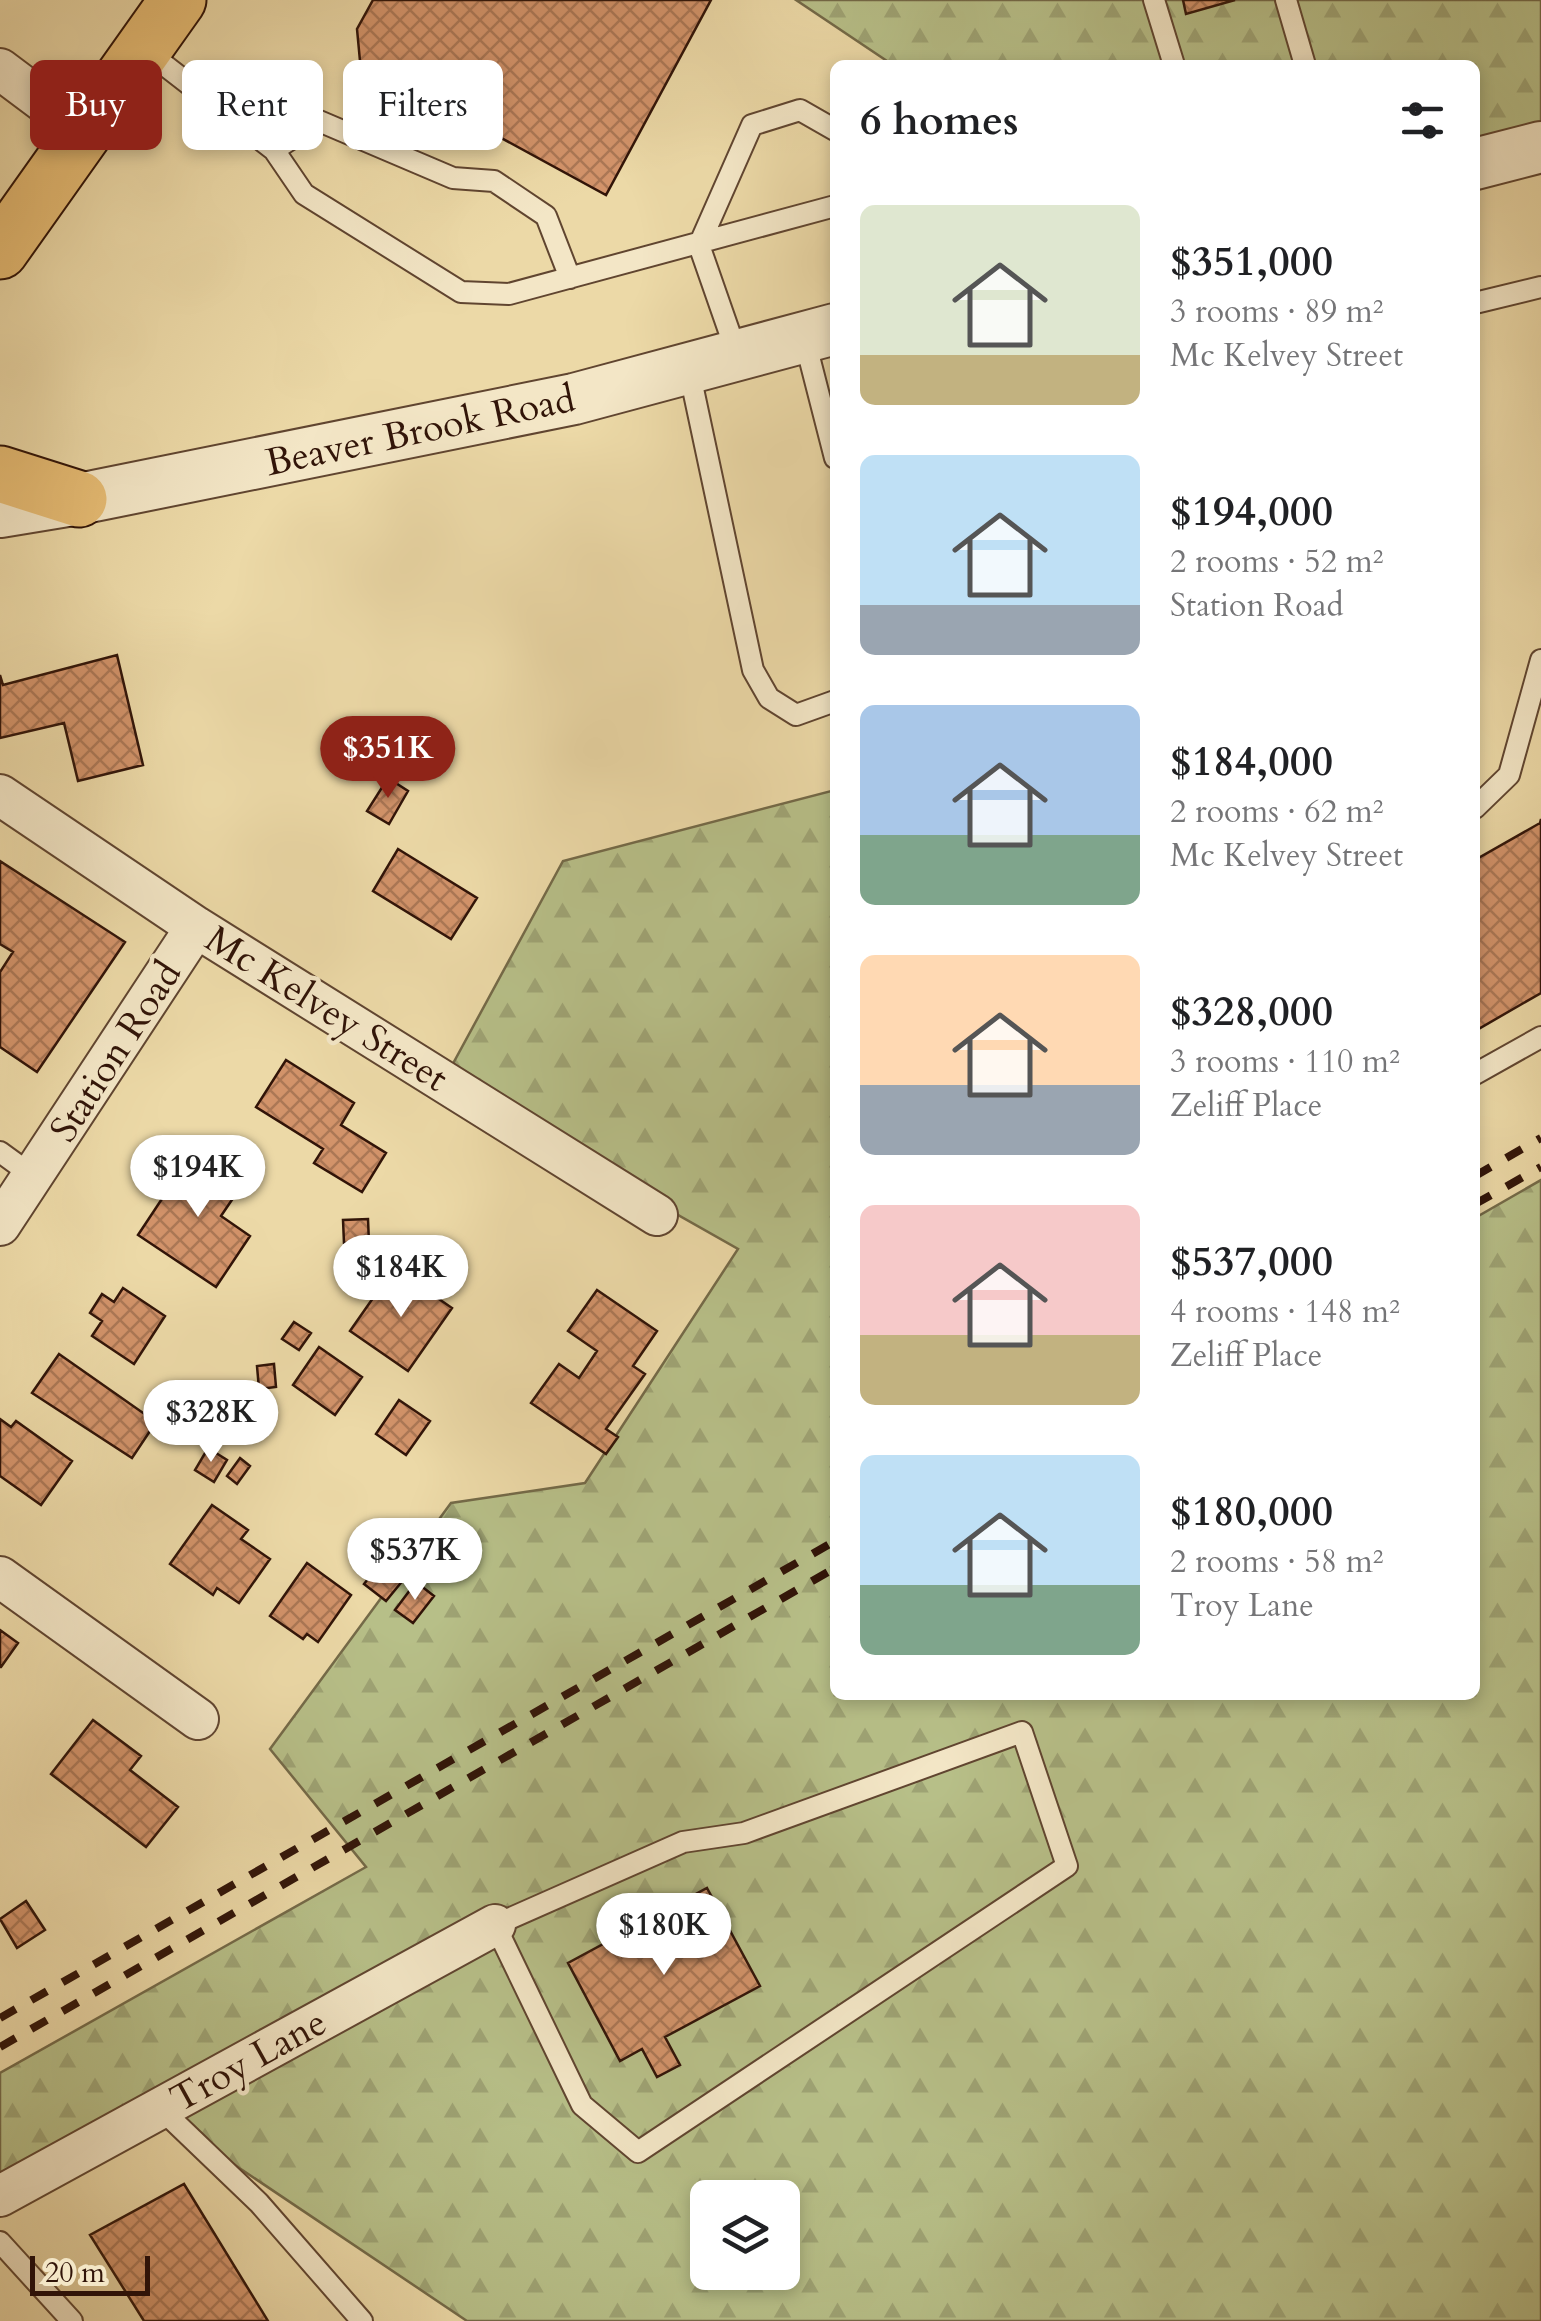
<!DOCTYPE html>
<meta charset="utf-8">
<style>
body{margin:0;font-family:Cardo,serif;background:#f2f2f2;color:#202124;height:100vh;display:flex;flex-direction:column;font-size:38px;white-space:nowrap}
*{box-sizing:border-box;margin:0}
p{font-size:32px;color:#757577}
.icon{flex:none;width:55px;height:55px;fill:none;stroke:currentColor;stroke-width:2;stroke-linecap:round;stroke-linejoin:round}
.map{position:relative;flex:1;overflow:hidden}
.details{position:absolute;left:830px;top:60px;width:650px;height:1640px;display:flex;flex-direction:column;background:#fff;border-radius:15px;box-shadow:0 5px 15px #0003}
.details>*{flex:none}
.guide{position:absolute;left:30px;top:60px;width:650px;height:90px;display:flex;gap:20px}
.controls{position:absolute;left:690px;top:2180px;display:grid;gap:20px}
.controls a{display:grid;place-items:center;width:110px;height:110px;border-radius:15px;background:#fff;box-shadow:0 5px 15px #0003;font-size:50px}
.scale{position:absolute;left:30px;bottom:25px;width:120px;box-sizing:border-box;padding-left:10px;border:5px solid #311408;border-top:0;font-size:28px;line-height:35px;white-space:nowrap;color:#311408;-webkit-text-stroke:8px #f3e6c6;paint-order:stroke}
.price{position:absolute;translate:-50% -85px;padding:0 22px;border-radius:35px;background:#fff;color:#222;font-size:32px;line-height:65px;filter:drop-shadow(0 2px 5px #0008)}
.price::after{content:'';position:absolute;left:50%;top:60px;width:30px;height:22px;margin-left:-15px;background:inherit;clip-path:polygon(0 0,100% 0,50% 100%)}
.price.active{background:#8f2418;color:#fff}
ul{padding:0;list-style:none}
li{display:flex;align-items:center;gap:30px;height:250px;padding:0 30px}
li span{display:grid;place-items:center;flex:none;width:280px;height:200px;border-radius:15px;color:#555}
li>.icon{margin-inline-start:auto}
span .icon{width:120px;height:120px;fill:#fffc;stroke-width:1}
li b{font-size:42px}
h2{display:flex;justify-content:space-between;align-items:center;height:120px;padding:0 30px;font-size:42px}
.tag{padding:0 35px;border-radius:15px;background:#fff;box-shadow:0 5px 15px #0003;font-size:35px;line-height:90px}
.tag.active{background:#8f2418;color:#fff}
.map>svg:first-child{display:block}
.forest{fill:url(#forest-firs);stroke:#746a48;stroke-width:2.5;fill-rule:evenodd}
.building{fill:url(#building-cross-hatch);stroke:#311408;stroke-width:2.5}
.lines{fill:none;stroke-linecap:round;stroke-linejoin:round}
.service-casing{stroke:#604530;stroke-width:24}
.minor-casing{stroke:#604530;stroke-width:44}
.tertiary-casing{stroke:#604530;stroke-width:54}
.primary-casing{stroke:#311408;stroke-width:59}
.service{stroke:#f3e6c6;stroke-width:20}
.minor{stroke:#f3e6c6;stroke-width:40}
.tertiary{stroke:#f3e6c6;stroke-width:50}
.primary{stroke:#e6bc74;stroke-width:55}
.rail{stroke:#311408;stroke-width:8;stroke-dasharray:18 18;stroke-linecap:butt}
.labels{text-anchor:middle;stroke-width:9;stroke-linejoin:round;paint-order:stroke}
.street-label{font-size:38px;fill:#311408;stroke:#f3e6c6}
</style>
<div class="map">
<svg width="1541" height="2321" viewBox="0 0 1541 2321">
<defs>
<pattern id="forest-firs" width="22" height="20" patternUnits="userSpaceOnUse" patternTransform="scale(2.5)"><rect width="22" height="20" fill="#b7bf88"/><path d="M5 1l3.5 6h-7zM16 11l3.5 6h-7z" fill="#9ea374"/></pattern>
<pattern id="building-cross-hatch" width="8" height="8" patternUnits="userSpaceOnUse" patternTransform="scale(2.5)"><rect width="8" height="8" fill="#d2936a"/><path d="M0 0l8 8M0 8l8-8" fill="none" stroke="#ab7755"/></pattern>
</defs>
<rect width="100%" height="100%" fill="#ecd9a7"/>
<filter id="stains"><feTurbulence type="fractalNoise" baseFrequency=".002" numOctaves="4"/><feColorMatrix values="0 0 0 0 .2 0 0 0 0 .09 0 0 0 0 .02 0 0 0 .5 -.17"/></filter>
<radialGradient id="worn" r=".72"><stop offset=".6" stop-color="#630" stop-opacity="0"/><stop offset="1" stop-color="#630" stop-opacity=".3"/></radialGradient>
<path class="forest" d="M796 0H1541V165L1475 177V65H893Z
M835 790V1695H1475V1218L1541 1180V2321H467L153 2110 0 2194V2073L366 1867 270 1749 451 1503 585 1483 738 1249 443 1082 563 861ZM708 2198H782V2272H708Z"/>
<path class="building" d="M373 0H711L606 195 360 61 357 29Z
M1183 0H1235L1186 14Z
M117 655 143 765 78 781 64 723 0 738V675L3 685Z
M388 778 408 791 389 824 367 811Z
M1541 819V993L1475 1031V860L1540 823Z
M398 849 477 898 451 939 373 891Z
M0 861 125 942 37 1072 0 1047V972L13 952 0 944Z
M286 1060 354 1103 341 1125 386 1153 362 1192 314 1163 323 1149 256 1107Z
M195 1149 244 1182 221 1216 250 1236 216 1287 138 1235Z
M368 1219 369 1243H344L343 1220Z
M394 1268 452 1308 408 1371 350 1331Z
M123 1288 165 1316 134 1364 92 1336 102 1321 90 1313 102 1294 114 1302Z
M597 1290 657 1331 633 1366 645 1374 606 1429 618 1437 606 1454 531 1403 559 1364 579 1378 597 1351 568 1331Z
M294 1322 311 1333 299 1350 282 1339Z
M319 1347 362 1377 335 1415 293 1385Z
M59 1354 156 1422 132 1458 32 1393Z
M274 1364 276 1387 259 1389 257 1366Z
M399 1400 430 1421 406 1455 376 1434Z
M0 1419 11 1427 16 1421 72 1461 41 1505 0 1476Z
M208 1448 227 1460 214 1482 195 1470Z
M240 1458 250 1466 237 1484 227 1476Z
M212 1505 248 1530 241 1539 270 1559 239 1603 217 1588 213 1595 170 1564Z
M390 1551 413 1568 386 1601 364 1584Z
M307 1563 351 1595 318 1642 307 1634 303 1639 270 1616Z
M416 1582 434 1596 413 1623 395 1610Z
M0 1630 18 1643 1 1667H0Z
M93 1720 141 1756 130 1770 178 1807 146 1847 51 1774Z
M707 1888 760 1986 665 2037 680 2065 657 2077 642 2049 620 2061 568 1963Z
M26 1901 45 1930 17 1948 0 1919Z
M184 2184 268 2321H144L90 2235Z"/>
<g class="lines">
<g class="service-casing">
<path id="service" d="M1154 0 1174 65
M1286 0 1305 65
M145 50 274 150 304 194 461 292 509 294 835 206
M274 150 319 121 453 178 494 181 546 216 570 278
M1475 303 1541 287
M804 337 835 458
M737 354 699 245 752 125 800 110 835 130
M689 370 753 670 769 698 796 715 835 701
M1475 808 1509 775 1541 660
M1475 1074 1541 1037
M0 1152 33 1176
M1022 1732 1067 1866 638 2152 582 2105 495 1925 683 1842 744 1833Z
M160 2108 259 2203 362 2321
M0 2242 72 2321"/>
</g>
<g class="minor-casing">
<path id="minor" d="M0 69 84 132
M0 795 196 927 657 1215
M0 1225 196 927
M0 1577 198 1719
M0 2196 495 1925"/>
</g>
<g class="tertiary-casing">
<path id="tertiary" d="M1475 164 1541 147
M0 512 79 499 574 399 835 329"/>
</g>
<g class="primary-casing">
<path id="primary" d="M0 251 178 0
M0 474 79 499"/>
</g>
<use href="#service" class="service"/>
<use href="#minor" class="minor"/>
<use href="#tertiary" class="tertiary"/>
<use href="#primary" class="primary"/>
<path class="rail" d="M1475 1176 1541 1138
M1475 1204 1541 1167
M0 2018 835 1541
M0 2047 835 1568"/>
</g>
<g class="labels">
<g class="street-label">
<text transform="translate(420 430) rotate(-12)" y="13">Beaver Brook Road</text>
<text transform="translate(327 1008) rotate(32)" y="13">Mc Kelvey Street</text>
<text transform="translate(115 1051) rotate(-57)" y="13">Station Road</text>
<text transform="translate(248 2060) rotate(-29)" y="13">Troy Lane</text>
</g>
</g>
<rect width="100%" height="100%" filter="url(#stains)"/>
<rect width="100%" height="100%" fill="url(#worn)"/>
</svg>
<div class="controls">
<a><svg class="icon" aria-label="layers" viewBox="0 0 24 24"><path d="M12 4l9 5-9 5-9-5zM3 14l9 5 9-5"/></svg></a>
</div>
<div class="scale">20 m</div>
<b class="price active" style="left:388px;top:801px">$351K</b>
<b class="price" style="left:198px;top:1220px">$194K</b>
<b class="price" style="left:401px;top:1320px">$184K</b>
<b class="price" style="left:211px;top:1465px">$328K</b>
<b class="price" style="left:415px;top:1603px">$537K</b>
<b class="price" style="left:664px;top:1978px">$180K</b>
<div class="guide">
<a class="tag active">Buy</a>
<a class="tag">Rent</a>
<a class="tag">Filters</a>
</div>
<section class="details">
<h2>6 homes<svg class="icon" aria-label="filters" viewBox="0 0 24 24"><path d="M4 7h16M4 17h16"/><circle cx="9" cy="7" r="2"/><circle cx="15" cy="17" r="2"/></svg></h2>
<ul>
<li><span style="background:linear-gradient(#dfe7d0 75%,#c2b280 0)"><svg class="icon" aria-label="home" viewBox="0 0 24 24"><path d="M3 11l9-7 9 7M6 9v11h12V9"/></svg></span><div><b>$351,000</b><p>3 rooms · 89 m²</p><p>Mc Kelvey Street</p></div></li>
<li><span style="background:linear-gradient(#bfe0f5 75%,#9aa5b1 0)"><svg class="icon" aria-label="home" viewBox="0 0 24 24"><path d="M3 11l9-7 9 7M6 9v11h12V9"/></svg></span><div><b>$194,000</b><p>2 rooms · 52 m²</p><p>Station Road</p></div></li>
<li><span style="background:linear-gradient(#a9c7e8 65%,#7fa58c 0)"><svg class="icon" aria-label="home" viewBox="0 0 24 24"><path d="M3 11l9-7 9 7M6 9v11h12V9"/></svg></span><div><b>$184,000</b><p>2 rooms · 62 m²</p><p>Mc Kelvey Street</p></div></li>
<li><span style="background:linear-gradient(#ffd9b3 65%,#9aa5b1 0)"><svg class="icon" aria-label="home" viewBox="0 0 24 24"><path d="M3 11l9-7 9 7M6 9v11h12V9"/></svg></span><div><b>$328,000</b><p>3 rooms · 110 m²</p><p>Zeliff Place</p></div></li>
<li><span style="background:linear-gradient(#f6c9c9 65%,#c2b280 0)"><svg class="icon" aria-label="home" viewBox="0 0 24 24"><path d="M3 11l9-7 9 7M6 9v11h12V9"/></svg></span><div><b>$537,000</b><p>4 rooms · 148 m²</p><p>Zeliff Place</p></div></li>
<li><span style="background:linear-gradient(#bfe0f5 65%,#7fa58c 0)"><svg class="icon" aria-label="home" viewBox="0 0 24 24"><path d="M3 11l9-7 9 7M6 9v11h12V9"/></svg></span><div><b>$180,000</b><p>2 rooms · 58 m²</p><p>Troy Lane</p></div></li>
</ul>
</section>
</div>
